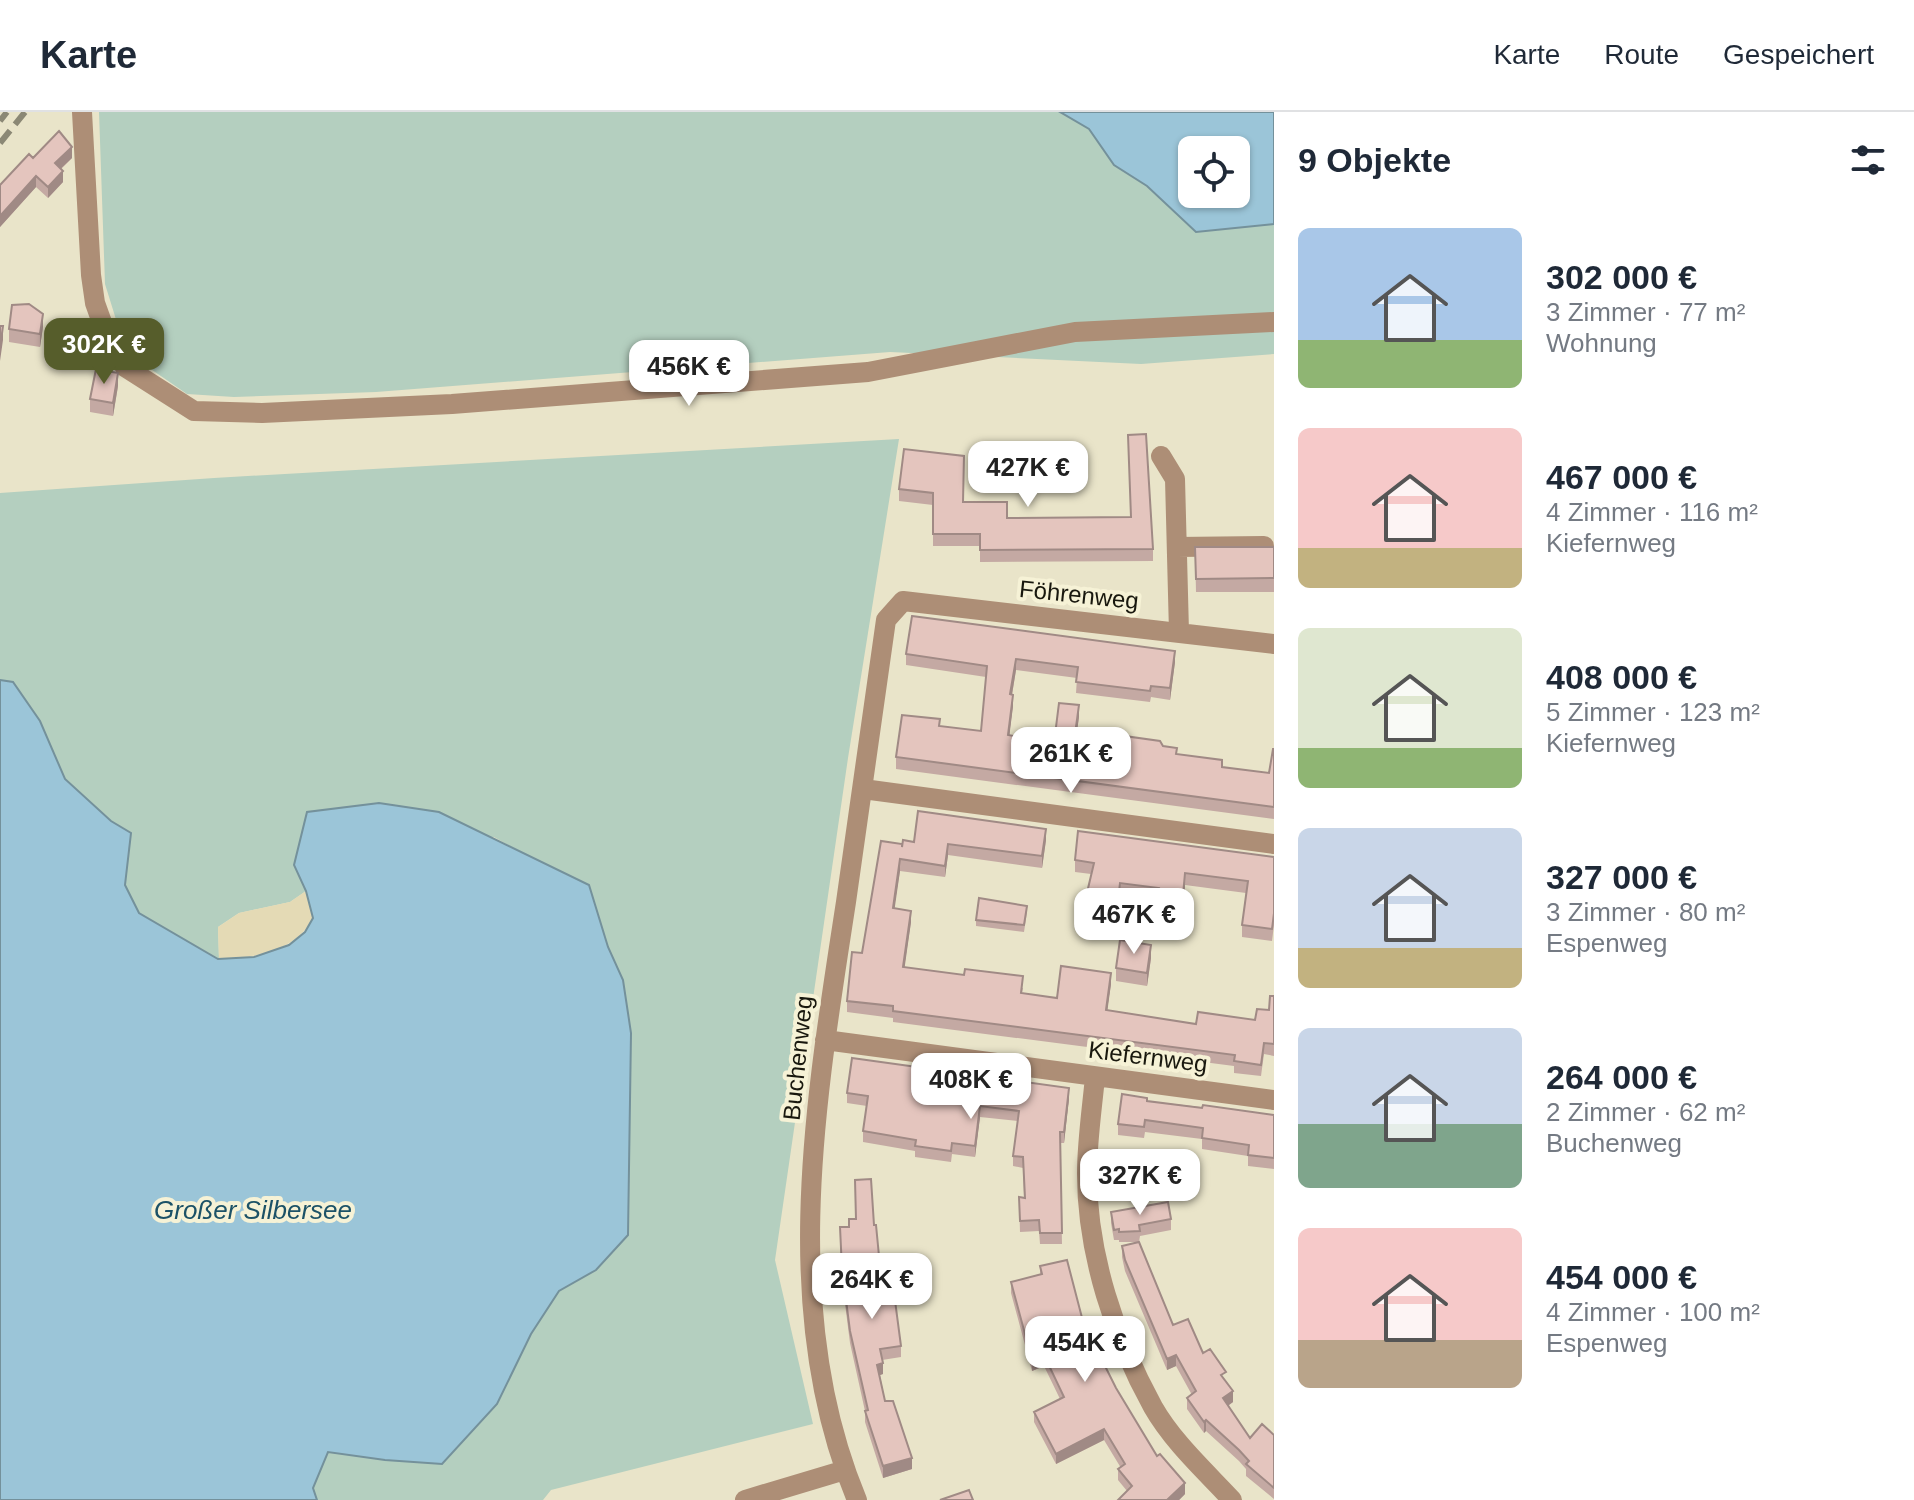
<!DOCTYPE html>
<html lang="de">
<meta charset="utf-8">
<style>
body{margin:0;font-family:Arial,sans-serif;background:#f2f2f3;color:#1f2937;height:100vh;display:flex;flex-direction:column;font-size:30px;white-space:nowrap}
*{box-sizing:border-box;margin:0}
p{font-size:26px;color:#747a83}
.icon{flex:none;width:44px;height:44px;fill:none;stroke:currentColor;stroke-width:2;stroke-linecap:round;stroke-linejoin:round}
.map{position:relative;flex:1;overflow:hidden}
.panel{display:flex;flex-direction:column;background:#fff;width:640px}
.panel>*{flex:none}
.fabs{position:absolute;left:1178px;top:24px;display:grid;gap:16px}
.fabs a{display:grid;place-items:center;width:72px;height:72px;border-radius:12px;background:#fff;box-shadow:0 2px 6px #0004;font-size:40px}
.price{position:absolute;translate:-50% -68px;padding:0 18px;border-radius:16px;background:#fff;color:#222;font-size:26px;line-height:52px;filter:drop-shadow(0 2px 4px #0008)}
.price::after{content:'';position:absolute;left:50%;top:48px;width:24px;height:18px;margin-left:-12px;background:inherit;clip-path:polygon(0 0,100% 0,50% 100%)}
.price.current{background:#565d2b;color:#fff}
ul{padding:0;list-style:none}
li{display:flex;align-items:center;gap:24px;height:200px;padding:0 24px}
li span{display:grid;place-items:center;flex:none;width:224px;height:160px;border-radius:12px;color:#555}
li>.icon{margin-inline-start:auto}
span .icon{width:96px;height:96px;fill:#fffc;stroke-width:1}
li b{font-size:34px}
h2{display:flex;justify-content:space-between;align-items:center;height:96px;padding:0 24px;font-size:34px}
header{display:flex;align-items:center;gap:48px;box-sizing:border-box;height:112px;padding:0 40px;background:#fff;border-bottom:2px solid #e0e1e3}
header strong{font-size:38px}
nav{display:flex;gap:44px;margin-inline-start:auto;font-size:28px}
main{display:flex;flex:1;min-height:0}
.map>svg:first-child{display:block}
.green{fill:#b4cfbf}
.sand{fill:#e4dab5}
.water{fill:#9bc5d8;stroke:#74919b;stroke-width:2;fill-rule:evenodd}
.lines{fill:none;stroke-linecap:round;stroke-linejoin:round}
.minor{stroke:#ad8e76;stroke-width:20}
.rail{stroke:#8b8875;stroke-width:6;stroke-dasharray:16 8;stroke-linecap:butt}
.wall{fill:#c4a9a3}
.shaded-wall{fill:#a08a85}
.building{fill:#e4c5be;stroke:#a08a85;stroke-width:2}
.labels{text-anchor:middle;stroke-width:8;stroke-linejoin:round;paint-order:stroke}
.street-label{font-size:24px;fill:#19180e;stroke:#f6f2d6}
.water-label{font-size:26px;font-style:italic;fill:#1c5267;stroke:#f6f2d6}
</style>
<header>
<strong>Karte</strong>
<nav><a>Karte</a><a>Route</a><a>Gespeichert</a></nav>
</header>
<main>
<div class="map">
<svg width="1274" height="1388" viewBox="0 0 1274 1388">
<rect width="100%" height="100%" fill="#e9e4c9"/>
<path class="green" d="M99 0H1060L1089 17 1114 53 1147 74 1196 120 1274 112V242L1141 252 890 240 376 280 234 285 187 282 142 251 123 230 105 172Z
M899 327 848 646 775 1148 813 1312 551 1378 543 1388H317L313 1376 328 1340 385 1348 531 1222 559 1179 596 1158 628 1123 631 920 623 868 608 835 528 744 494 725 294 753 306 779 290 790 239 801 218 815 219 847 139 801 125 773 131 721 111 709 65 667 40 609 13 570 0 568V381L214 366Z"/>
<path class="sand" d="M306 779 313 806C293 841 256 845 219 847L218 815 239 801 290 790Z"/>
<path class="water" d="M1060 0H1274V112L1196 120 1147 74 1114 53 1089 17ZM1236 38V82H1192V38Z
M0 568 13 570 40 609 65 667 111 709 131 721 125 773 139 801 218 847 254 845 289 833 305 820 313 806 306 779 294 753 307 700 379 691 439 700 589 773 608 835 623 868 631 921 628 1123 596 1158 559 1179 531 1222 497 1292 442 1352 385 1348 328 1340 313 1376 317 1388H0Z"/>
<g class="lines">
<path class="minor" d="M82 0 91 163 95 191 109 230 125 255 194 299 262 301 452 292 868 260 1075 220 1274 210
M1161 344 1175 367 1179 520
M1177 435 1264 434
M863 677 1274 732
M825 928 1274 988
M1095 965C1092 997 1087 1030 1087 1062 1087 1142 1115 1226 1153 1295 1173 1330 1205 1359 1232 1388
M745 1388 845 1358
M857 1388C778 1200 816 985 846 790 860 696 873 602 886 508L903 489 1274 532"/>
<path class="rail" d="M0 9 7 0
M0 31 25 0"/>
</g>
<path class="wall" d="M33 46H72L61 57 63 70 48 86 36 75 0 115V73Z
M43 215 40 235 9 230V217Z
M118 274 113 304 90 300V287Z
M964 344V390L1007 406 1153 437V449L980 450V434H933V393L899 389V377Z
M1195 435H1274V480H1196Z
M906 542 1175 550 1170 588 1151 585 1150 590 1076 581 1077 566 1016 558 1012 583 1013 594 1009 624 1054 631 1079 605 1074 637 1114 643 1163 634 1177 643 1222 655 1269 661 1274 637V707L896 657V645L940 614 981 619 986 565 906 553Z
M1046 728 1042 756 948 743 945 765 900 759 894 796 911 810 904 856 1023 876 1022 881 1057 886 1111 872 1107 898 1196 912 1255 908 1269 898 1274 884V944L1264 942 1261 964 1234 961V954L893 910V906L847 900V889L862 841 902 732 914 730Z
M1274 745V813L1272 829 1242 825V813L1246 781 1185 773 1182 806 1157 803V788L1120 783 1118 801 1086 797V785L1091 762 1075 760V748Z
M1027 800 1024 820 976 814V808Z
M1151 846 1147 874 1116 869V856Z
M847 981 1069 987 1064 1031H1060L1062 1132H1040L1039 1119 1020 1120 1019 1085 1024 1086 1023 1056 1013 1054V1044L1018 1009 980 1005 975 1045 952 1042 951 1050 915 1045V1039L863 1030V1019L867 994 847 991Z
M1147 989 1274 1003V1057L1248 1054V1044L1202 1037V1027L1145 1020 1144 1026 1118 1023V1012Z
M1111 1100 1171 1107V1118L1140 1124 1139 1130 1173 1213 1203 1241 1226 1269 1233 1290 1228 1294 1250 1326 1274 1323V1387L1246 1364V1357L1239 1349 1206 1319 1204 1321 1187 1297V1286L1192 1283 1176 1254 1167 1258 1125 1159 1122 1145V1134L1138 1130H1119V1128H1114L1111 1111Z
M874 1113 879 1144 901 1234V1245L882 1248 883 1262 880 1263 885 1289 912 1357 883 1366 865 1310V1299L850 1231 842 1168 840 1127 849 1115Z
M1040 1154 1087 1225 1116 1276 1157 1344 1185 1382 1179 1388H1118L1127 1379 1118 1368V1357L1121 1356 1104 1328 1056 1352 1034 1310V1300L1060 1287 1044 1254 1032 1259 1011 1181V1170L1040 1163Z"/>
<path class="shaded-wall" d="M72 35V46L55 62V51Z
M63 59V70L48 86V75Z
M36 64V75L0 115V104Z
M43 202V215L40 235V222Z
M3 214V228L0 249V236Z
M118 261V274L113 304V291Z
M1175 539V550L1170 588V576Z
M1016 547V558L1010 594V582Z
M1013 583V594L1008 635V623Z
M1079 593V605L1073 648V637Z
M1046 717V728L1042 756V744Z
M948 732V743L945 765V754Z
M900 747V759L893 808V796Z
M1185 761V773L1182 806V794Z
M911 799V810L903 867V855Z
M1151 833V846L1147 874V861Z
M1111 861V872L1106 909V898Z
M1069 976V987L1064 1031V1020Z
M980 994V1005L975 1045V1034Z
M1044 1243V1254L1032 1259V1248Z
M1176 1243V1254L1167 1258V1247Z
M883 1251V1262L877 1264V1253Z
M1233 1279V1290L1223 1297V1286Z
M1206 1308V1319L1204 1321V1310Z
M1104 1317V1328L1056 1352V1342Z
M912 1346V1357L883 1366V1354Z
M1185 1371V1382L1179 1388H1167Z"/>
<path class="building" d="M59 19 72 35 55 51 63 59 48 75 36 64 0 104V73L29 42 33 46Z
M29 192 43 202 40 222 9 217 12 193Z
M0 214H3L0 236Z
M96 257 118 261 113 291 90 287Z
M1146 322 1153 437 980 438V422H933V381L899 377 904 337 964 344 963 390H1007V406L1131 405 1128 323Z
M1195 435H1274V466L1196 467Z
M912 504 1175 539 1170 576 1151 574 1150 579 1076 570 1078 555 1016 547 1010 582 1013 583 1008 623 1054 631 1059 591 1079 593 1073 637 1114 643 1117 623 1160 629 1163 634 1177 636 1176 642 1222 648V655L1269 661 1273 637H1274V695L896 645 902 603 940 607 939 614 981 619 987 554 906 542Z
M918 699 1046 717 1042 744 948 732 945 754 900 747 893 796 911 799 903 855 964 863 965 857 1023 864 1021 881 1057 886 1061 854 1111 861 1106 898 1196 912 1198 900 1255 908 1257 897 1269 898 1270 884H1274V932L1264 931 1261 953 1234 949 1235 943 893 899V894L847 889 852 840 862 841 881 729 902 732V735L903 728 914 730Z
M1078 719 1274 745V801L1272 817 1242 813 1248 769 1185 761 1182 794 1157 791 1159 776 1120 771 1118 789 1086 785 1094 751 1075 748Z
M979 786 1027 794 1024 813 976 808Z
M1120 828 1151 833 1147 861 1116 856Z
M852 946 1069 976 1064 1020H1060L1062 1121H1040L1039 1108 1020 1109 1019 1085 1025 1086 1023 1045 1013 1044 1019 999 980 994 975 1034 952 1031 951 1039 915 1034 916 1028 863 1019 868 984 847 981Z
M1122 982 1147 986V989L1202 996 1203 993 1274 1003V1046L1248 1043 1249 1033 1202 1026 1203 1016 1145 1008 1144 1015 1118 1012Z
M871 1067 874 1113H876L879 1144 889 1143 901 1234 880 1237 883 1251 877 1253 885 1289H893L912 1346 883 1354 865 1299 868 1298 850 1219 842 1157 840 1115H849V1107H856L855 1068Z
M1168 1090 1171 1107 1139 1113 1140 1119 1119 1120V1117L1114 1118 1111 1100Z
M1139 1130 1173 1213 1188 1207 1203 1241 1210 1237 1226 1260 1221 1263 1233 1279 1223 1286 1250 1326 1262 1312 1274 1323V1376L1246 1352 1249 1349 1239 1338 1206 1308 1204 1310 1187 1286 1196 1279 1176 1243 1167 1247 1125 1148 1122 1134Z
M1067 1148 1087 1225 1090 1224 1116 1276 1157 1344 1160 1342 1185 1371 1167 1388H1118L1132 1374 1118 1357 1125 1352 1104 1317 1056 1342 1034 1300 1064 1285 1044 1243 1032 1248 1011 1170 1042 1162 1040 1154Z
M969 1378 973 1388H940Z"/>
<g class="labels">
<g class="street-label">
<text transform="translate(1079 483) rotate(6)" y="8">Föhrenweg</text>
<text transform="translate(1148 945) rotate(7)" y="8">Kiefernweg</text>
<text transform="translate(798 946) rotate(-84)" y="8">Buchenweg</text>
</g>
<g class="water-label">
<text x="253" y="1107">Großer Silbersee</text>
</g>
</g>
</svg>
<div class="fabs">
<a><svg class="icon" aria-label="locate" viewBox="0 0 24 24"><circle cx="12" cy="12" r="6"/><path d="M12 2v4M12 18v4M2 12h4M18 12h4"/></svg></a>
</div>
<b class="price current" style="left:104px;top:274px">302K €</b>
<b class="price" style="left:689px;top:296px">456K €</b>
<b class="price" style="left:1028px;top:397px">427K €</b>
<b class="price" style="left:1071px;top:683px">261K €</b>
<b class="price" style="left:1134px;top:844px">467K €</b>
<b class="price" style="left:971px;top:1009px">408K €</b>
<b class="price" style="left:1140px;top:1105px">327K €</b>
<b class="price" style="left:872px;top:1209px">264K €</b>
<b class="price" style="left:1085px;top:1272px">454K €</b>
</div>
<section class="panel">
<h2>9 Objekte<svg class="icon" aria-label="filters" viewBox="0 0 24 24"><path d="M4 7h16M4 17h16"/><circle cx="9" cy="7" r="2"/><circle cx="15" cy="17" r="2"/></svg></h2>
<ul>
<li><span style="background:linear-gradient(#a9c7e8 70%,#8fb573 0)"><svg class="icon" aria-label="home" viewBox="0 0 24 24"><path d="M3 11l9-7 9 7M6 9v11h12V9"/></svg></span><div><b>302 000 €</b><p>3 Zimmer · 77 m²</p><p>Wohnung</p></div></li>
<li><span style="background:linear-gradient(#f6c9c9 75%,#c2b280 0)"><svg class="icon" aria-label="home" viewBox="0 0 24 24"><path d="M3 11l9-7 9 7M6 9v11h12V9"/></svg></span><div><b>467 000 €</b><p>4 Zimmer · 116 m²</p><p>Kiefernweg</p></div></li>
<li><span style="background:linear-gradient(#dfe7d0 75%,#8fb573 0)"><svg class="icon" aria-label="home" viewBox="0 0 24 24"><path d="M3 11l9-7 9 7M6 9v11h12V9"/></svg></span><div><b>408 000 €</b><p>5 Zimmer · 123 m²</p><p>Kiefernweg</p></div></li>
<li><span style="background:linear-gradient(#c9d6e8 75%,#c2b280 0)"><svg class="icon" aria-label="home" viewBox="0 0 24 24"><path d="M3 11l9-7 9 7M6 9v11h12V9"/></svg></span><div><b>327 000 €</b><p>3 Zimmer · 80 m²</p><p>Espenweg</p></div></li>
<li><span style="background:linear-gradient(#c9d6e8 60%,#7fa58c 0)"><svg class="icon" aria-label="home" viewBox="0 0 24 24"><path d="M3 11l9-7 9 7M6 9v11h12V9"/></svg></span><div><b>264 000 €</b><p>2 Zimmer · 62 m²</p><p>Buchenweg</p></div></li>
<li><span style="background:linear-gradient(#f6c9c9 70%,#b9a48a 0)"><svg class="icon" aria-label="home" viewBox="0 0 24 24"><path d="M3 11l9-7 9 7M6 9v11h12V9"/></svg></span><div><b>454 000 €</b><p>4 Zimmer · 100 m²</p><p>Espenweg</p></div></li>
</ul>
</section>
</main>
